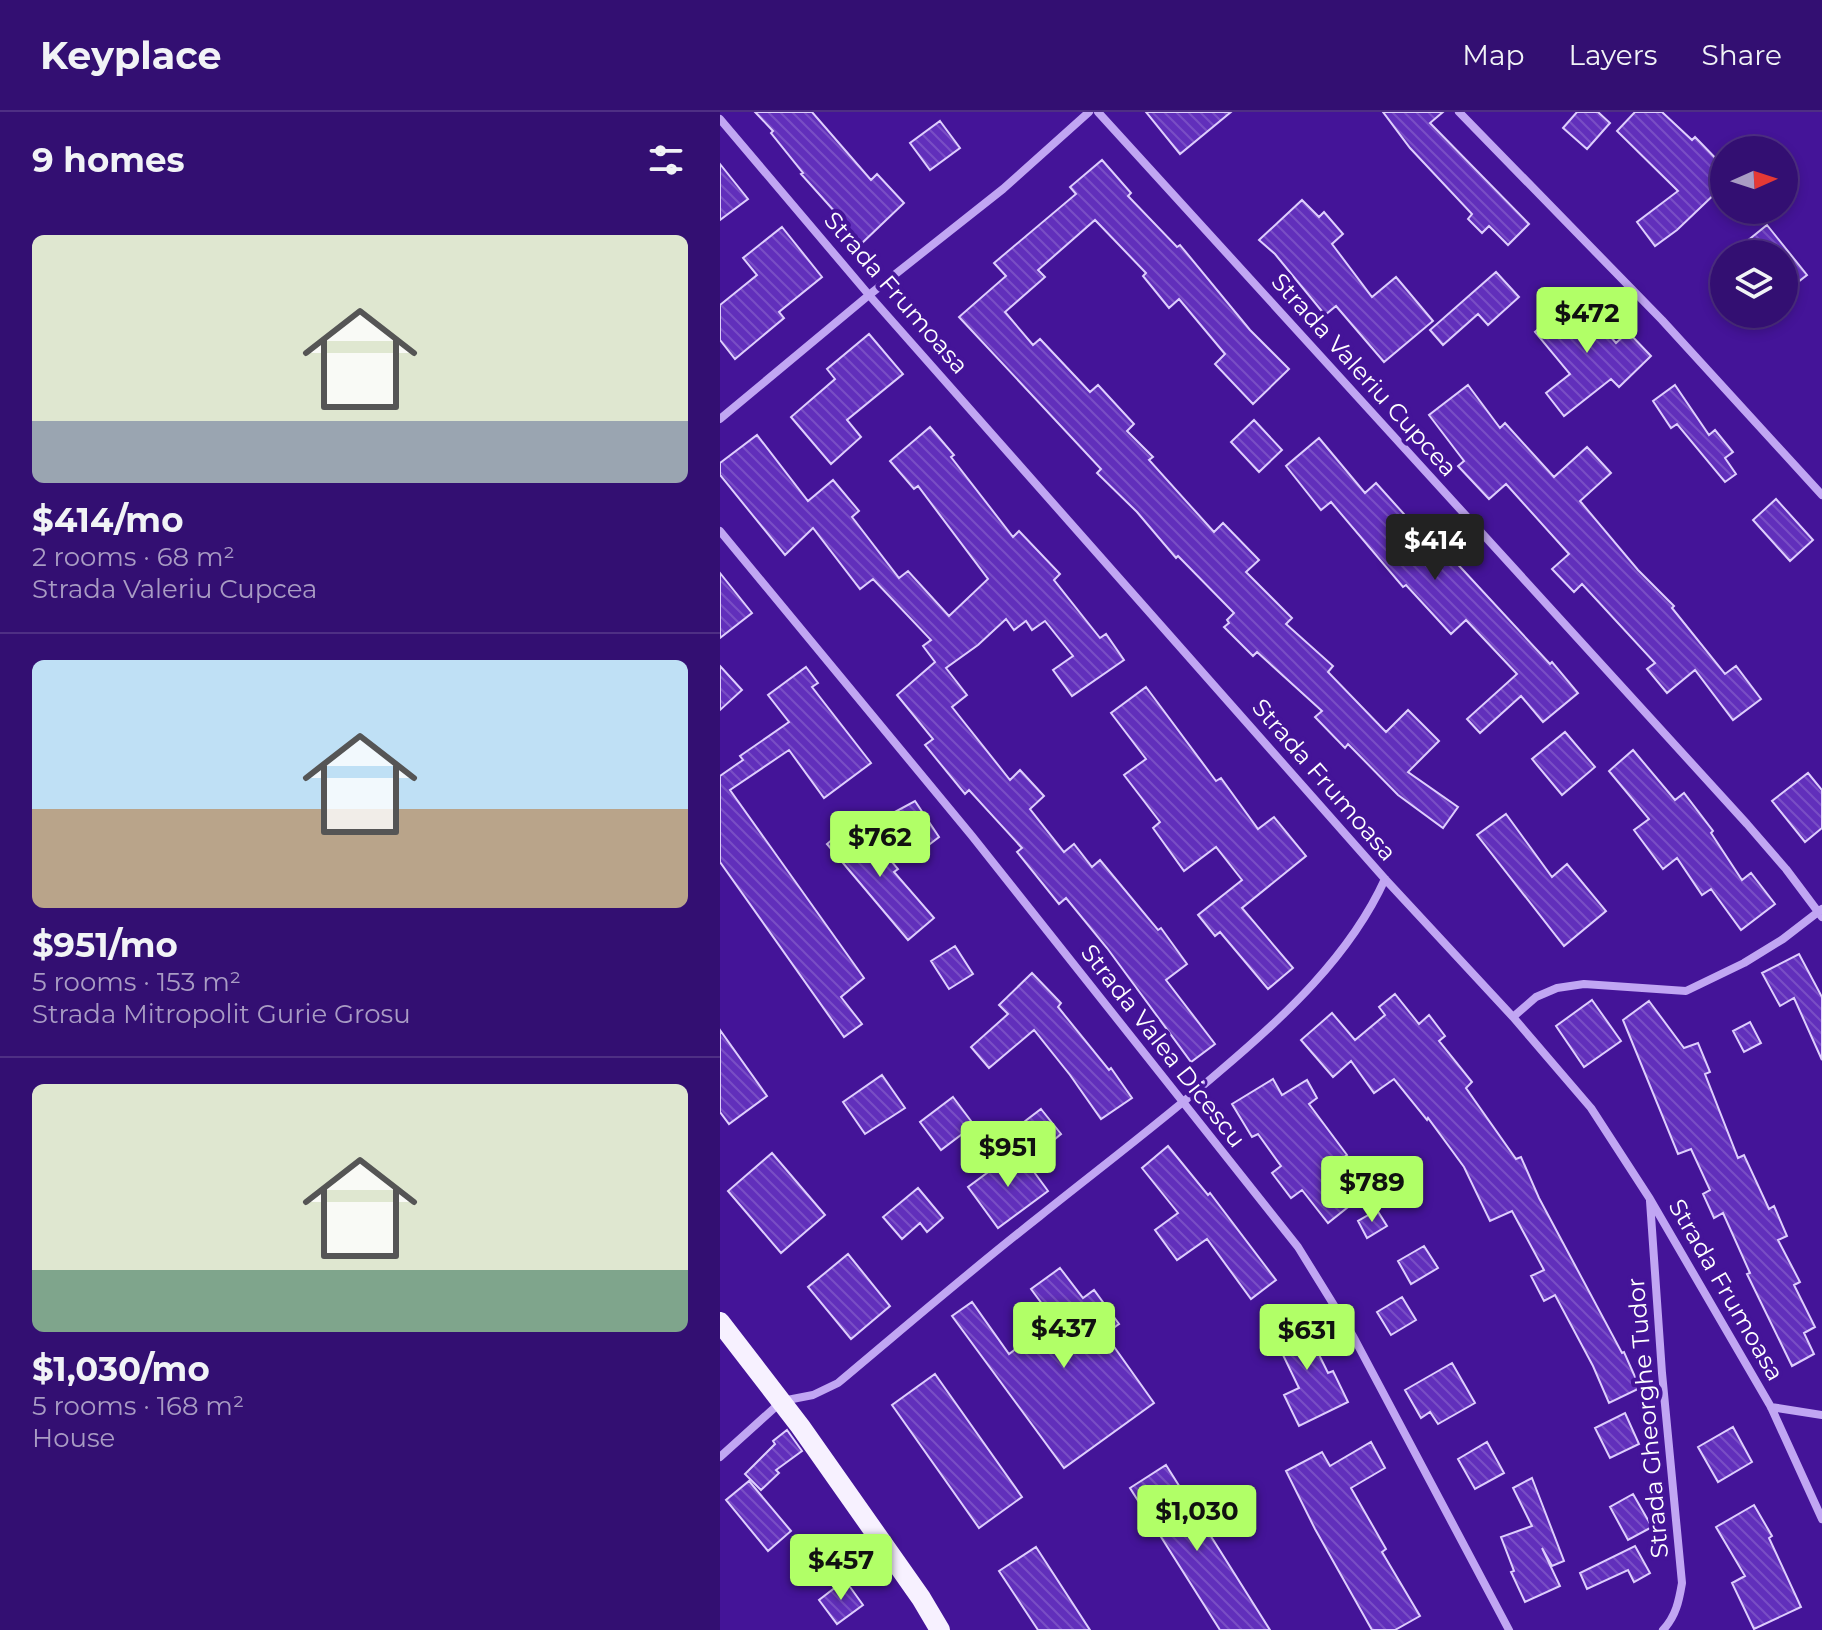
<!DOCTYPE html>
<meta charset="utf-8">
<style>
body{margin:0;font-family:Montserrat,sans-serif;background:#3b1877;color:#f1f3f6;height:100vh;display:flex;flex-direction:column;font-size:30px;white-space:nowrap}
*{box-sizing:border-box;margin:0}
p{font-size:26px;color:#a99cc4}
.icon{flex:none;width:44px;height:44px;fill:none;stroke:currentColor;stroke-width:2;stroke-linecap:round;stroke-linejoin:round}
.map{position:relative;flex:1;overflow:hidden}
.drawer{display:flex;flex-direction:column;background:#330f72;width:720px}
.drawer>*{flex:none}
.needle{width:52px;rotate:87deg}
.controls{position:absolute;left:990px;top:24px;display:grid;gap:16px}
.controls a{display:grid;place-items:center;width:88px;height:88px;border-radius:50%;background:#330f72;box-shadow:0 4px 12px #0003,0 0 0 2px #4e2f84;font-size:40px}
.price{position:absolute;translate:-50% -68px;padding:0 18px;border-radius:8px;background:#b1ff67;color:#111;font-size:26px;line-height:52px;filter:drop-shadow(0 2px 4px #0008)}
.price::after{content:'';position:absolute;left:50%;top:48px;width:24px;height:18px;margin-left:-12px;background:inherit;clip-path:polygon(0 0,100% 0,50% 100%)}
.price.active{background:#222;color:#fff}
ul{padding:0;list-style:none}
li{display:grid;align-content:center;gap:16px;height:424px;padding:0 32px}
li+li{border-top:2px solid #4e2f84}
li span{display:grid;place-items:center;height:248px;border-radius:12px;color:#555}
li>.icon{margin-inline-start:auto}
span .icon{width:144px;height:144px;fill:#fffc;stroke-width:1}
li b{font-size:34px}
h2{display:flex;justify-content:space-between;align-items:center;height:96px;padding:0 32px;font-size:34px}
header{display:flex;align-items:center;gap:48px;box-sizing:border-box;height:112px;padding:0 40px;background:#330f72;border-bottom:2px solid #4e2f84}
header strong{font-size:38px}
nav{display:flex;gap:44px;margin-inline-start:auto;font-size:28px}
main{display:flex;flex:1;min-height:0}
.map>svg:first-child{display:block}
.building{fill:url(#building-back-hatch);stroke:#decefd;stroke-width:2}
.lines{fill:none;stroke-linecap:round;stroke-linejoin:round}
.minor{stroke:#c1a6f3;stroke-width:8}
.primary{stroke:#f7f1ff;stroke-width:20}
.labels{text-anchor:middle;stroke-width:8;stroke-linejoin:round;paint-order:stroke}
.street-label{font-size:24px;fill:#fff;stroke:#441498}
</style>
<header>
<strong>Keyplace</strong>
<nav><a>Map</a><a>Layers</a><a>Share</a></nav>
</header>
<main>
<section class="drawer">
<h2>9 homes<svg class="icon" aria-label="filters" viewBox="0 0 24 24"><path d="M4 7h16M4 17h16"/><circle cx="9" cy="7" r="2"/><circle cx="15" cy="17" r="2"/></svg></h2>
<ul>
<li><span style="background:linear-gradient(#dfe7d0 75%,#9aa5b1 0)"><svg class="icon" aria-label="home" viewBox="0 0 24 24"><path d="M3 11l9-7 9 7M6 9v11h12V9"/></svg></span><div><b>$414/mo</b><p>2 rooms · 68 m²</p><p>Strada Valeriu Cupcea</p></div></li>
<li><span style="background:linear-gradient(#bfe0f5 60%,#b9a48a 0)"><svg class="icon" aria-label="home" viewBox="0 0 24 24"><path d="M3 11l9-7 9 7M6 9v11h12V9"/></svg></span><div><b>$951/mo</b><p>5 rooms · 153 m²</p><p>Strada Mitropolit Gurie Grosu</p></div></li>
<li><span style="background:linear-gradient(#dfe7d0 75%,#7fa58c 0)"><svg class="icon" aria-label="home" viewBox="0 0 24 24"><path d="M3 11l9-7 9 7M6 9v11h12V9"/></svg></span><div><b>$1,030/mo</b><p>5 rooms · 168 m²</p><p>House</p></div></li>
</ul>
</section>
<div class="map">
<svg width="1102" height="1518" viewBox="0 0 1102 1518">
<defs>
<pattern id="building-back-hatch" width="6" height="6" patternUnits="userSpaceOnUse" patternTransform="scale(2)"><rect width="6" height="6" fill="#612fbb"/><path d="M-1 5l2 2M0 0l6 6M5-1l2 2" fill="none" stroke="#794ec5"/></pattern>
</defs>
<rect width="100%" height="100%" fill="#441498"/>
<path class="building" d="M35 0H92L151 68 157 62 184 91 140 133 112 105 116 101 81 62 83 61 51 21 53 19Z
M426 0H511L460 42Z
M663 0H723L710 11 809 112 788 133 769 114 762 121 748 107 752 102 690 36Z
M857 0H878L890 11 867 37 843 16Z
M915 0H942L972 28 975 25 1004 55V73L957 118 935 134 917 110 958 79 897 19Z
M220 9 240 36 210 58 190 31Z
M382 48 411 81 408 84 457 135 460 133 530 218 569 257 533 292 495 252 505 242 459 187 449 196 423 164 426 161 375 108 318 158 325 165 285 200 313 233 320 227 370 280 378 273 414 312 407 319 433 345 429 348 494 420 503 411 539 448 526 460 572 506 566 512 613 554 608 560 666 620 688 598 719 629 688 660 738 695 723 716 678 683 628 632 625 636 595 605 602 599 537 540 533 544 504 515 509 511 507 508 514 501 458 444 456 446 417 400 377 361 381 357 239 205 286 164 274 151 356 82 350 75Z
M0 52 28 87 0 108Z
M582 88 599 105 604 100 623 122 612 132 652 185 676 165 713 209 664 250 616 194 605 203 555 142 539 128Z
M1047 113 1087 163 1064 181V142H1011Z
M62 115 102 165 59 200 64 206 15 247 0 228V193L37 163 23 146Z
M776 160 799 185 768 213 758 202 723 233 710 218Z
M857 185 896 231 908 220 931 244 899 275 891 267 844 304 826 281 850 262 815 220Z
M149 222 183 262 127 308 141 325 111 352 71 305 115 267 107 257Z
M748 273 780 316 785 311 834 365 867 335 891 361 860 389 918 458 954 494 952 496 1005 562 1016 554 1041 587 1013 608 975 558 947 581 927 557 935 551 862 472 854 480 832 457 849 442 786 372 769 387 738 354 744 349 709 303Z
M955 273 989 323 995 318 1013 340 1005 346 1016 362 1005 370 957 312 951 316 933 289Z
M534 308 562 338 539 360 511 330Z
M210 315 234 343 231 345 293 425 299 419 340 462 334 468 380 526 386 522 404 548 352 584 333 558 353 544 325 509 312 518 306 509 294 518 286 507 258 533 226 556 247 583 232 595 290 668 300 658 324 684 310 697 344 740 354 732 372 755 380 748 438 818 441 816 467 852 446 868 495 932 471 950 387 836 346 786 339 792 297 740 302 736 249 678 245 682 205 633 213 627 177 583 215 550 203 534 211 528 153 467 140 477 93 416 65 443 0 363V351L37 323 88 389 113 368 139 399 132 405 179 466 188 459 229 504 268 467 198 374 194 377 170 349Z
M599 326 645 381 656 371 692 411 699 405 719 430 718 431 830 552 832 550 858 581 823 610 801 584 760 621 747 607 797 562 746 508 731 522 686 473 683 475 611 390 601 398 566 354Z
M1056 387 1093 428 1070 449 1033 408Z
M0 461 32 501 0 526Z
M0 554 22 578 0 598Z
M86 555 98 571 92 575 151 651 104 686 69 638 10 678 144 866 121 885 142 912 124 925 0 750V664L23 648 20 644 69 610 48 583Z
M426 575 496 669 501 666 538 717 554 705 586 744 522 796 573 856 548 877 500 820 495 824 478 803 522 768 496 735 464 759 433 716 440 710 404 663 426 647 391 601Z
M845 620 875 655 842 683 812 647Z
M913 638 955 688 964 681 993 719 991 721 1022 768 1031 761 1055 792 1021 818 991 777 982 783 957 746 943 757 914 718 929 707 889 659Z
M1088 661 1102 678V716L1085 730 1052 689Z
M195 689 219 725 197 742 173 701Z
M786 702 832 765 847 752 886 799 844 834 757 723Z
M136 707 178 757 174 760 214 806 188 828 107 732Z
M235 834 253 862 229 877 211 849Z
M1079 842 1102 885V948L1074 886 1060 894 1042 861Z
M312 861 341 891 338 895 389 958 391 956 412 986 381 1007 350 963 314 918 269 956 251 935 288 902 279 893Z
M675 882 699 912 709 903 725 924 719 929 752 970 746 976 796 1047 801 1045 819 1086 902 1241 904 1240 920 1276 889 1291 873 1254 835 1183 824 1189 811 1164 824 1158 792 1099 770 1109 744 1055 708 1006 707 1008 674 967 654 981 631 949 613 965 581 928 612 901 635 928 665 903 659 895Z
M872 888 901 929 864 955 836 914Z
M929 889 964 936 978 931 990 960 985 962 1018 1046 1024 1043 1049 1097 1054 1094 1067 1124 1058 1128 1080 1170 1074 1173 1095 1215 1084 1221 1094 1242 1072 1254 1027 1162 1030 1161 1003 1101 994 1106 983 1082 990 1078 971 1037 958 1042 903 908Z
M1030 910 1041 931 1024 940 1013 919Z
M0 918 47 984 9 1012 0 1000Z
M162 963 185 996 145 1022 123 990Z
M553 967 562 983 587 968 597 986 589 992 627 1043 612 1055 638 1087 608 1111 582 1078 571 1086 552 1061 561 1054 538 1022 532 1025 512 992Z
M233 985 254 1013 221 1038 200 1010Z
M321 997 341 1022 324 1036 304 1010Z
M448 1034 488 1083 490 1081 556 1168 531 1187 487 1127 457 1148 435 1118 458 1101 422 1056Z
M298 1038 328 1079 278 1116 248 1075Z
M52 1041 105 1103 61 1141 8 1079Z
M198 1076 223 1106 207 1120 200 1111 182 1127 163 1105Z
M657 1098 667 1114 647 1126 638 1109Z
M704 1134 718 1156 691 1172 678 1149Z
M128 1142 170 1194 131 1227 88 1175Z
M340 1156 363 1186 374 1178 399 1212 385 1222 434 1291 344 1356 232 1204 252 1190 289 1242 334 1208 311 1177Z
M682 1185 696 1208 671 1223 657 1200Z
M578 1200 608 1261 613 1259 628 1290 579 1314 564 1283 579 1276 549 1214Z
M732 1251 755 1291 718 1312 710 1300 701 1306 685 1278Z
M215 1262 302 1385 259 1416 172 1293Z
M905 1301 919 1332 890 1346 875 1316Z
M1013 1315 1032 1350 998 1370 978 1335Z
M67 1318 82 1339 56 1358 59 1361 41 1378 25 1362 55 1332 53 1329Z
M651 1330 665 1356 631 1376 666 1437 662 1440 700 1504 675 1518H652L595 1417 566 1359 602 1340 610 1354Z
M767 1330 784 1361 755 1377 738 1347Z
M446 1353 550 1518H500L410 1376Z
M812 1366 844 1449 832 1454 822 1436 840 1474 805 1490 791 1460 794 1459 781 1425 812 1414 793 1376Z
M29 1369 71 1419 48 1439 6 1388Z
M913 1382 932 1415 908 1428 890 1395Z
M1034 1393 1052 1424 1049 1426 1081 1495 1034 1517 1012 1471 1025 1464 996 1415Z
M915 1434 930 1461 914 1470 908 1458 867 1477 860 1461Z
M316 1435 370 1518H318L279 1459Z
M125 1468 143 1493 117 1512 99 1488Z"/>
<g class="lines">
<path class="minor" d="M378 0 1027 712 1066 757 1102 805
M739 0 942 208 1102 383
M0 7 149 183 665 767 793 905 871 996 930 1087 1051 1295 1102 1407
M0 307 149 183 283 77 369 0
M0 419 252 724 578 1135 633 1224 789 1518
M793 905 816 885 837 876 864 872 966 879 1024 851 1063 827 1102 797
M930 1089 942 1261 962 1471C959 1489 956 1504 943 1518
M1051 1295 1102 1303
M0 1345 62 1289 93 1283 118 1271C185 1215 251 1158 320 1104 380 1056 442 1009 500 959 564 905 630 844 665 767"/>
<path class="primary" d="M0 1210 80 1314 201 1486 220 1518"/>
</g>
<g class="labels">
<g class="street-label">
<text transform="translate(176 181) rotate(49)" y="8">Strada Frumoasa</text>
<text transform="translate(644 263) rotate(48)" y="8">Strada Valeriu Cupcea</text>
<text transform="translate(604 668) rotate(49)" y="8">Strada Frumoasa</text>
<text transform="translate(443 934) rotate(52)" y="8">Strada Valea Dicescu</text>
<text transform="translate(1006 1178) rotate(60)" y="8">Strada Frumoasa</text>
<text transform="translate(928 1306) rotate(-95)" y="8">Strada Gheorghe Tudor</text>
</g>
</g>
</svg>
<div class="controls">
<a><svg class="needle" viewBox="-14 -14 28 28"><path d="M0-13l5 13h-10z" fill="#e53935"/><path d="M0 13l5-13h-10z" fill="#a99cc4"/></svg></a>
<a><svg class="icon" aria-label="layers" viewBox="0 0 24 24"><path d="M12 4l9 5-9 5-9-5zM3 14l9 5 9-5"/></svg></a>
</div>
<b class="price" style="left:867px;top:243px">$472</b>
<b class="price active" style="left:715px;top:470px">$414</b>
<b class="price" style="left:160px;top:767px">$762</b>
<b class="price" style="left:288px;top:1077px">$951</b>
<b class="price" style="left:652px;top:1112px">$789</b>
<b class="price" style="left:344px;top:1258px">$437</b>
<b class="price" style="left:587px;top:1260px">$631</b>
<b class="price" style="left:477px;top:1441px">$1,030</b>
<b class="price" style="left:121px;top:1490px">$457</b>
</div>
</main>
